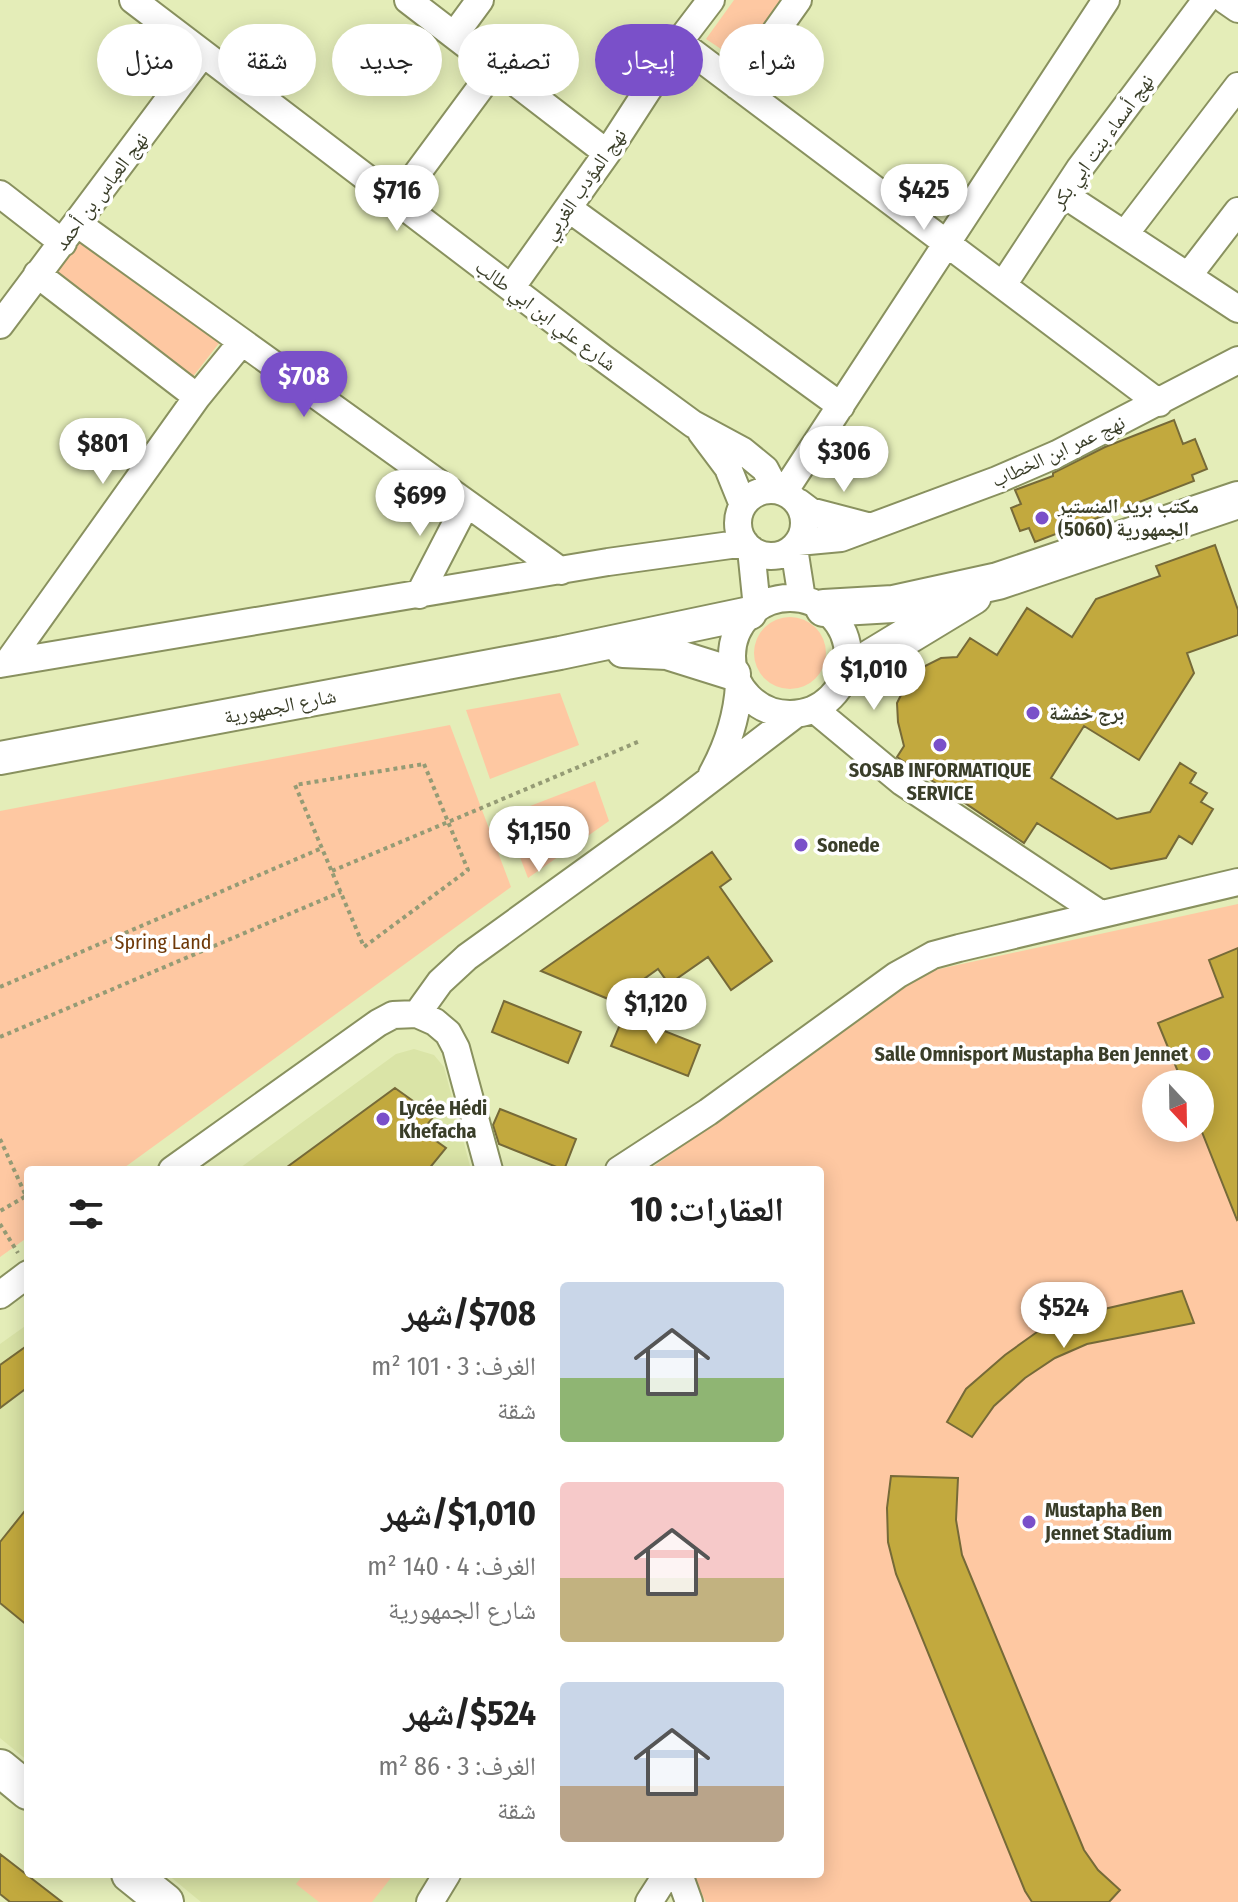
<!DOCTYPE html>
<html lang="ar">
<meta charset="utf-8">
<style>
body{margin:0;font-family:"Fira Sans Condensed","Noto Naskh Arabic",sans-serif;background:#f2f2f2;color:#222;direction:rtl;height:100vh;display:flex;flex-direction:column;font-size:30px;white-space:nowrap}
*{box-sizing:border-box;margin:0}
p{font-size:26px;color:#767676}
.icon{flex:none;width:44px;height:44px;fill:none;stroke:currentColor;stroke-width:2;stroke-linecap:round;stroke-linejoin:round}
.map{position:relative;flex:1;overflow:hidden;direction:ltr}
.panel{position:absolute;left:24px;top:1166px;width:800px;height:712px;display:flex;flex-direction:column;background:#fff;border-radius:8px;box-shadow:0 4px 20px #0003;direction:rtl}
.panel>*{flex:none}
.hud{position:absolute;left:24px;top:24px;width:800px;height:72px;direction:rtl;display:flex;gap:16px}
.needle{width:52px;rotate:158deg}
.tools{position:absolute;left:1142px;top:1070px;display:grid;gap:16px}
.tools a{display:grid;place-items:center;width:72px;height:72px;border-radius:50%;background:#fff;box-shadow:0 4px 20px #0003;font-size:40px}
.price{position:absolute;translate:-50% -68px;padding:0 18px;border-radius:28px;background:#fff;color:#222;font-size:26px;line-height:52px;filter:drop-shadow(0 2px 4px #0008)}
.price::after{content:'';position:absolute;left:50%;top:48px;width:24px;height:18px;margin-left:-12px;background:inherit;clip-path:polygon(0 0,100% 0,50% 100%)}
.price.active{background:#7a50c9;color:#fff}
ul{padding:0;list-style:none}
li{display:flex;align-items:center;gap:24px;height:200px;padding:0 40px}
li span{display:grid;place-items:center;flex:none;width:224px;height:160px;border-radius:8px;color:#555}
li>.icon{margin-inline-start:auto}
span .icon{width:96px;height:96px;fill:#fffc;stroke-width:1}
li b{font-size:34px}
h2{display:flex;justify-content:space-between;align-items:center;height:96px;padding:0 40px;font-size:34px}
.tag{padding:0 28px;border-radius:36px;background:#fff;box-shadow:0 4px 20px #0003;font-size:28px;line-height:72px}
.tag.active{background:#7a50c9;color:#fff}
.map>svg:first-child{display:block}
.built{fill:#dae4a7}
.green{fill:#fec8a2;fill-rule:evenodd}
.building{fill:#c2a93e;stroke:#766a38;stroke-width:2}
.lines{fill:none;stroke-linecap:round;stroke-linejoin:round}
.minor-casing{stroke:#89915f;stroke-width:30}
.tertiary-casing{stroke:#89915f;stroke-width:36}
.secondary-casing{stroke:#89915f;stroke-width:40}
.path{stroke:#959b75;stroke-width:4;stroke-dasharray:4 4;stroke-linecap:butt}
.minor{stroke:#fff;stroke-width:26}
.tertiary{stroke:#fff;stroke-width:32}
.secondary{stroke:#fff;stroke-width:36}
.poi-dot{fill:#7a50c9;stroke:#fff;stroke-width:3}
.labels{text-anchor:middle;stroke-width:7;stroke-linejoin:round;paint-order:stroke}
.street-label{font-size:20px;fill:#3a3e29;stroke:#fff}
.poi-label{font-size:20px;font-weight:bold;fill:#3a3e29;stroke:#fff;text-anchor:start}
.park-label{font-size:20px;fill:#6f3908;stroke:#fff}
</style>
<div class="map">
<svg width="1238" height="1902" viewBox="0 0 1238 1902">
<rect width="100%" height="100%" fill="#e4edb8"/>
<path class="built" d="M414 1049 434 1055 444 1067 471 1170H237L396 1054Z
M28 1324V1761L0 1738V1344Z
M167 1874H431L415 1902H201Z"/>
<path class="green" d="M734 0H785L739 61 706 39Z
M75 217 227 333 188 383 36 267Z
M754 653a36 36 0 1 1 72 0a36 36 0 1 1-72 0Z
M560 693 579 745 490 779 466 710Z
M450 725 511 887 121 1170H28V1237L0 1257V811Z
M595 781 609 821 528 878 504 816Z
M1238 904V1902H706L691 1874H820V1170H649L916 974ZM1156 1084H1200V1128H1156Z
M304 1874H394L372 1902H319L296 1884Z"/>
<path class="building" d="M1174 420 1183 444 1195 439 1207 469 1192 475 1194 481 1035 542 1029 528 1020 531 1011 508 1021 504 1015 490 1053 476V473L1105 447Z
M1215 545 1238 610V635L1187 653 1194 673 1139 760 1084 726 1051 778 1117 819 1150 812 1180 763 1196 773 1190 783 1207 793 1201 802 1213 809 1192 844 1179 836 1166 858 1111 869 1037 823 1024 843 897 757 904 746 898 722 897 703 906 685 921 668 941 658 957 657 970 638 997 655 1027 608 1072 637 1096 599 1160 576 1156 566Z
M712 852 731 879 720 887 772 961 731 990 708 957 669 984 658 969 613 1001 541 971Z
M1238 948V1219L1237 1220 1200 1127V1084H1183L1158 1023 1223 997 1209 960Z
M504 1001 581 1032 568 1063 492 1032Z
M624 1015 700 1045 688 1076 611 1046Z
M395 1088 434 1116 422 1131 446 1148 428 1170H283Z
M500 1109 576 1139 564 1170 499 1144 493 1125Z
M1182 1291 1194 1323 1087 1344 1055 1358 1025 1378 994 1406 972 1437 947 1422 966 1389 1005 1355 1037 1332 1074 1316Z
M28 1345V1387L0 1408V1365Z
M891 1476 958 1478 956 1520 962 1555 1084 1850 1098 1870 1120 1890 1109 1902H1032L1025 1891 896 1574 888 1542 887 1508Z
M28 1507V1626L0 1603V1542Z
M0 1854 62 1902H10L0 1894Z"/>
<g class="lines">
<g class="minor-casing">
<path id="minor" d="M133 0 603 358 693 424 743 451 765 469 776 490
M408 0 607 153
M1225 0 1238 9
M455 34 480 0
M679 42 1159 403
M737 86 798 0
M0 194 63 243
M1063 194 1238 309
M396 202 495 68
M568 208 841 406
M78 224 561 571
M1125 234 1238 86
M37 274 197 397
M1188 276 1238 211
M1003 285 1080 168 1206 0
M511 288 607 153 679 42 711 0
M0 325 202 55
M701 432 728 468 743 505
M738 523a33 33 0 1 1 66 0a33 33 0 1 1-66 0Z
M784 492 1106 0
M798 502 810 511 871 527
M798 542 841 538 997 480 1057 454 1238 360
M794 548 802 599
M751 549 757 608
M419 595 466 504
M732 656a58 58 0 1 1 116 0a58 58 0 1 1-116 0Z
M8 662 197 397 241 343
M0 664 608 562 745 543
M814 709 902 782 1099 913
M712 774C728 745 737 718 739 685
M417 1014 440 982 467 957 669 811 796 714
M172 1170 378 1023 393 1015 417 1014 435 1022 448 1033 456 1048 489 1170
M619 1170 708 1112 897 975 933 955 959 948 1238 882
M0 1295 28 1274
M679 1874 689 1902
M430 1902 447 1874
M649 1902 667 1874"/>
</g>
<g class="tertiary-casing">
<path id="tertiary" d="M623 651 667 653 734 674
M0 758 560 653 750 613"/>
</g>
<g class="secondary-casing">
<path id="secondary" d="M824 608 893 604 998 581 1238 500
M846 673 973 596
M0 1768 28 1791
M130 1874 165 1902"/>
</g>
<path class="path" d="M424 764 468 870 364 947 295 785Z
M332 871 640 741
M0 987 322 848
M0 1037 341 892
M0 1139 26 1196 0 1211
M0 1224 18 1253"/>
<use href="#minor" class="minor"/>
<use href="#tertiary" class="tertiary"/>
<use href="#secondary" class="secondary"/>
</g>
<g class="poi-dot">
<circle cx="1042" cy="518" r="8"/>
<circle cx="1033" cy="713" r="8"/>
<circle cx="940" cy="745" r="8"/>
<circle cx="801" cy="845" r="8"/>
<circle cx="1204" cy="1054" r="8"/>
<circle cx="383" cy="1119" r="8"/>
<circle cx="1029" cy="1522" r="8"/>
</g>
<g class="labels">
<g class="street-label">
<text transform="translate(1102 141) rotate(-54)" y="7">نهج أسماء بنت ابي بكر</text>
<text transform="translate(584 184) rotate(-55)" y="7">نهج المؤدب الغربي</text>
<text transform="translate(101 191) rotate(-53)" y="7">نهج العباس بن أحمد</text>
<text transform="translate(546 315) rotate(37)" y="7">شارع علي ابن ابي طالب</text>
<text transform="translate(1058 451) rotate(-25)" y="7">نهج عمر ابن الخطاب</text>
<text transform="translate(280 706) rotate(-11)" y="7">شارع الجمهورية</text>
</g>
<g class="poi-label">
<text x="1058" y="513">مكتب بريد المنستير<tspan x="1058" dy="23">الجمهورية (5060)</tspan></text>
<text x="1049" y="720">برج خفشة</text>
<text x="940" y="777" text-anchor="middle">SOSAB INFORMATIQUE<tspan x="940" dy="23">SERVICE</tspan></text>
<text x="817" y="852">Sonede</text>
<text x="1188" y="1061" text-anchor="end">Salle Omnisport Mustapha Ben Jennet</text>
<text x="399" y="1115">Lycée Hédi<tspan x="399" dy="23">Khefacha</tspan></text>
<text x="1045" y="1517">Mustapha Ben<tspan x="1045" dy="23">Jennet Stadium</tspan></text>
</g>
<g class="park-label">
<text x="163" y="949">Spring Land</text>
</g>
</g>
</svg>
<div class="tools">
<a><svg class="needle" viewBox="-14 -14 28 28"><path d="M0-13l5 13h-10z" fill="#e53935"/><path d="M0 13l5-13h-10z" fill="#767676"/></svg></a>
</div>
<b class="price" style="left:924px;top:232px">$425</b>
<b class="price" style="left:397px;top:233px">$716</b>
<b class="price active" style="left:304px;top:419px">$708</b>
<b class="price" style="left:103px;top:486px">$801</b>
<b class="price" style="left:844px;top:494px">$306</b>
<b class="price" style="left:420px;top:538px">$699</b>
<b class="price" style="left:874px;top:712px">$1,010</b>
<b class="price" style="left:539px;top:874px">$1,150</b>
<b class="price" style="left:656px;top:1046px">$1,120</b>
<b class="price" style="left:1064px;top:1350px">$524</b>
<div class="hud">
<a class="tag">شراء</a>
<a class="tag active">إيجار</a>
<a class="tag">تصفية</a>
<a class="tag">جديد</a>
<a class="tag">شقة</a>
<a class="tag">منزل</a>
</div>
<section class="panel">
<h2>العقارات: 10<svg class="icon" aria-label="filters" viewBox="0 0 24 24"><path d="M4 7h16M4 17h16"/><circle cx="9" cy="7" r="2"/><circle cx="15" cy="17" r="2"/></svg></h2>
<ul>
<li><span style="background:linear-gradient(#c9d6e8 60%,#8fb573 0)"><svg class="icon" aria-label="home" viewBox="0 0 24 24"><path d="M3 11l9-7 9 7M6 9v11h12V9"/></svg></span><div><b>$708/شهر</b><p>الغرف: 3 · 101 m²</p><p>شقة</p></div></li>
<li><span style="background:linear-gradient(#f6c9c9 60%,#c2b280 0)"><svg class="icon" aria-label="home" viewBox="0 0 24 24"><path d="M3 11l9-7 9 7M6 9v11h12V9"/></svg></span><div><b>$1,010/شهر</b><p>الغرف: 4 · 140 m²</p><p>شارع الجمهورية</p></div></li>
<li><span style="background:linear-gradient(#c9d6e8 65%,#b9a48a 0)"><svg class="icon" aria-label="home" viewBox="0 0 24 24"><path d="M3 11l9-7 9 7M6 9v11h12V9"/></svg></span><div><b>$524/شهر</b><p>الغرف: 3 · 86 m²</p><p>شقة</p></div></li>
</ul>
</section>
</div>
